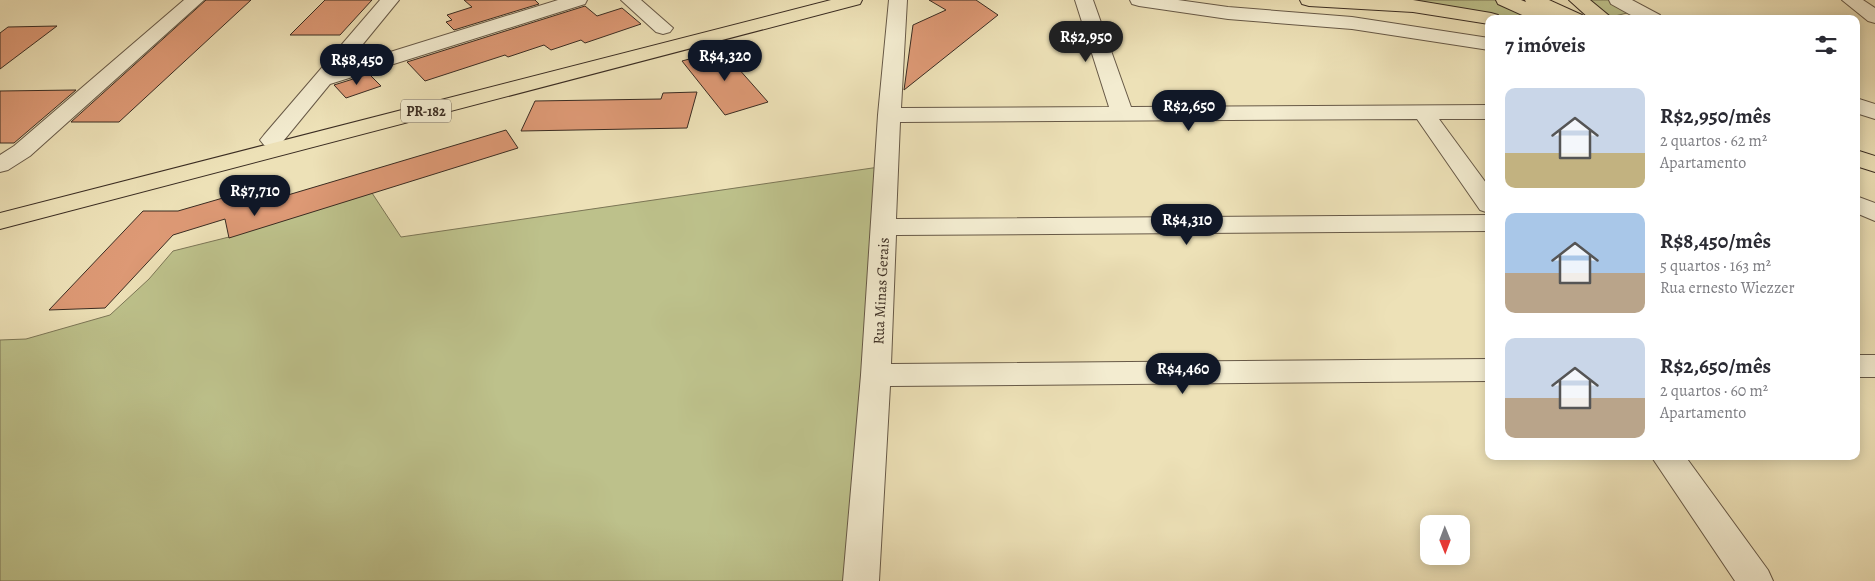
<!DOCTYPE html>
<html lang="pt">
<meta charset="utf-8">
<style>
body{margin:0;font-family:Alegreya,serif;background:#f2f2f3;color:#2b2b33;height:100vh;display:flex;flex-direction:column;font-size:19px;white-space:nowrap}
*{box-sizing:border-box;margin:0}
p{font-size:16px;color:#7c7c81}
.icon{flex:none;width:28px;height:28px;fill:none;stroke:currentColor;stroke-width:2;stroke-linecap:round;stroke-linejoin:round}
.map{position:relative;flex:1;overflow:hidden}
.panel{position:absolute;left:1485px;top:15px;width:375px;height:445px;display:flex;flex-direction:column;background:#fff;border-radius:10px;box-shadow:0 2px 12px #0003}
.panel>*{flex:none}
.needle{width:32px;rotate:179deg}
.fabs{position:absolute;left:1420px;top:515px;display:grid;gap:10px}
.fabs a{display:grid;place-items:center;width:50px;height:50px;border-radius:10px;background:#fff;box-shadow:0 2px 12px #0003;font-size:25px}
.price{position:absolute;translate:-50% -42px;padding:0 11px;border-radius:18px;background:#111827;color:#fff;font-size:16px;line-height:32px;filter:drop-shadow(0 1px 2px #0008)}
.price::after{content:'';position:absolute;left:50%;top:30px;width:15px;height:11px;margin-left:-8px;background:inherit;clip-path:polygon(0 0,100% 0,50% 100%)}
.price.on{background:#222;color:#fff}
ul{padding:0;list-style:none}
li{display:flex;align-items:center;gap:15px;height:125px;padding:0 20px}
li span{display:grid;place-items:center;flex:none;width:140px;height:100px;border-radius:10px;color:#555}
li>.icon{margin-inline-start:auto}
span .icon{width:60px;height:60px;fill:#fffc;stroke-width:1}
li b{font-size:21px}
h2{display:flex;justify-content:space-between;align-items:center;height:60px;padding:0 20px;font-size:21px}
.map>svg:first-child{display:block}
.green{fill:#bdc18b;stroke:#7c7656}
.building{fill:#dd9975;stroke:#3a2c22}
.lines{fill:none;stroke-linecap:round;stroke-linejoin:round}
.minor-casing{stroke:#675947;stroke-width:2}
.major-casing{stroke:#3a2c22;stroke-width:2}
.highway-casing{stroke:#3a2c22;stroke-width:2}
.minor{fill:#f3ecd0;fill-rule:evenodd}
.major{fill:#ede1b7;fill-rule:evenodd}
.highway{fill:#ede1b7;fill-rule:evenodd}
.labels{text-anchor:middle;stroke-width:4;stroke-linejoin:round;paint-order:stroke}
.shield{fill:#f3ecd0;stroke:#726656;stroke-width:1}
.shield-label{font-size:14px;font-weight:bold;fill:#3a2c22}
.street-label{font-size:15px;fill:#3a2c22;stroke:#f3ecd0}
</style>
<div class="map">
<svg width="1875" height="581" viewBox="0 0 1875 581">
<rect width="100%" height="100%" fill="#ede1b7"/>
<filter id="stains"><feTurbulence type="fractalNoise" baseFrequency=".004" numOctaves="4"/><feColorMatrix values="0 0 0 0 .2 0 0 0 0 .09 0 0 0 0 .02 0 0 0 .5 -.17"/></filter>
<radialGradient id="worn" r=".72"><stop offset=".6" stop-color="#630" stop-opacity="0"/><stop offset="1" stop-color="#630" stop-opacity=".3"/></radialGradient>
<path class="green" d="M1319 0H1503L1546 19H1497Z
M1584 0H1616L1631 12 1607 18Z
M886 166 849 581H0V340L26 339 110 315 149 279 173 251 229 237 372 193 401 237Z"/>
<path class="building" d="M206 0H251L119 122H71Z
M325 0H372L340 35H290Z
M464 0H535L539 4 454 30 446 22 452 20 447 15 472 7Z
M929 0H976L998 15 904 90 913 25 946 10Z
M585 6 597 16 622 8 641 24 585 43 581 40 551 50 544 45 508 57 505 55 425 81 407 62Z
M57 26 0 69V33L8 27Z
M722 50 768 102 725 115 682 61Z
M369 74 381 86 346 98 334 85Z
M76 90 14 143H0V91Z
M697 92 687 128 521 131 535 101 661 99 663 93Z
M506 130 518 148 229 238 225 219 173 235 105 308 49 310 143 211H178L247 191 251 206Z"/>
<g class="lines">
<g class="minor-casing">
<path id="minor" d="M184 0H204L30 156 8 170 0 172V155L14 146Z
M380 0H399L345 66 558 0H587L585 4 330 84 280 145 272 147 264 145 260 140 264 135Z
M621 0H641L673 28 670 32 663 34 656 32Z
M889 0H907L901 108 1109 107 1075 0H1093L1131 107 1489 105V119H1439L1489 187V213L1480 210 1417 119 900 122 896 219 1489 215V231L896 235 891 364 1489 359V381L890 386 879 581H843L861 375 878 115Z
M1130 0H1178L1228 7 1352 17 1489 38V50L1352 29 1228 19 1139 6 1132 4Z
M1609 0H1632L1660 15 1663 19H1638L1611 4Z
M1842 0H1863L1875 8V23L1868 21Z
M1856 98 1875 104V119L1856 113Z
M1856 196 1875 203V221L1856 213Z
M1856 355H1875V377H1856Z
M1651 456H1685L1768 570 1773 581H1735Z"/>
</g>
<g class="major-casing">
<path id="major" d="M831 0H862L860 4 0 229V213Z"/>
</g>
<g class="highway-casing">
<path id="highway" d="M1300 0H1413L1491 13 1498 15 1501 19H1489V24L1413 12 1309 6 1302 4Z
M1496 0H1521L1526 2 1525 0H1549L1582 15 1585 19H1531L1498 4Z
M1569 0H1590L1613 19H1590Z
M1856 150 1875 156V172L1856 166Z"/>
</g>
<use href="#minor" class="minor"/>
<use href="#major" class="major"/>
<use href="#highway" class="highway"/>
</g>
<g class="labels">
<rect class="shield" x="401" y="99.5" width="50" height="23" rx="4"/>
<g class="shield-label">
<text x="426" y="116">PR-182</text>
</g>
<g class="street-label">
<text transform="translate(881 291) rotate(-87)" y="5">Rua Minas Gerais</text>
</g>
</g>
<rect width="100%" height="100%" filter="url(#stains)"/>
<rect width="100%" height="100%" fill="url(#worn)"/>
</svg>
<div class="fabs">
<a><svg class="needle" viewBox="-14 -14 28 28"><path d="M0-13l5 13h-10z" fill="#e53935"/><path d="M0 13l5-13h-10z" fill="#7c7c81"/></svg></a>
</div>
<b class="price on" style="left:1086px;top:63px">R$2,950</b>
<b class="price" style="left:725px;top:82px">R$4,320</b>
<b class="price" style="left:357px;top:86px">R$8,450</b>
<b class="price" style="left:1189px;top:132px">R$2,650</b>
<b class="price" style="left:255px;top:217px">R$7,710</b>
<b class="price" style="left:1187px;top:246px">R$4,310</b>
<b class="price" style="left:1183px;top:395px">R$4,460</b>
<section class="panel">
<h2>7 imóveis<svg class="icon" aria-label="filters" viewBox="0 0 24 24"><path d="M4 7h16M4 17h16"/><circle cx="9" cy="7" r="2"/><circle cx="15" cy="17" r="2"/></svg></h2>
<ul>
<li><span style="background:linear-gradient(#c9d6e8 65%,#c2b280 0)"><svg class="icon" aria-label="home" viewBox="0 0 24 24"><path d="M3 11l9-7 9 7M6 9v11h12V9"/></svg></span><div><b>R$2,950/mês</b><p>2 quartos · 62 m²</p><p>Apartamento</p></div></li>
<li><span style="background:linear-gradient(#a9c7e8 60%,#b9a48a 0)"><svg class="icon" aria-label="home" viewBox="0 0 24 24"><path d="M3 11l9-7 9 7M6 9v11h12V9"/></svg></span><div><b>R$8,450/mês</b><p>5 quartos · 163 m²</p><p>Rua ernesto Wiezzer</p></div></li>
<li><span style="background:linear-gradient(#c9d6e8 60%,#b9a48a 0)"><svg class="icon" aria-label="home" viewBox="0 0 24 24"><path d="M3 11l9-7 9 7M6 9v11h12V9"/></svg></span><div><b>R$2,650/mês</b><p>2 quartos · 60 m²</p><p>Apartamento</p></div></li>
</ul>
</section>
</div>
